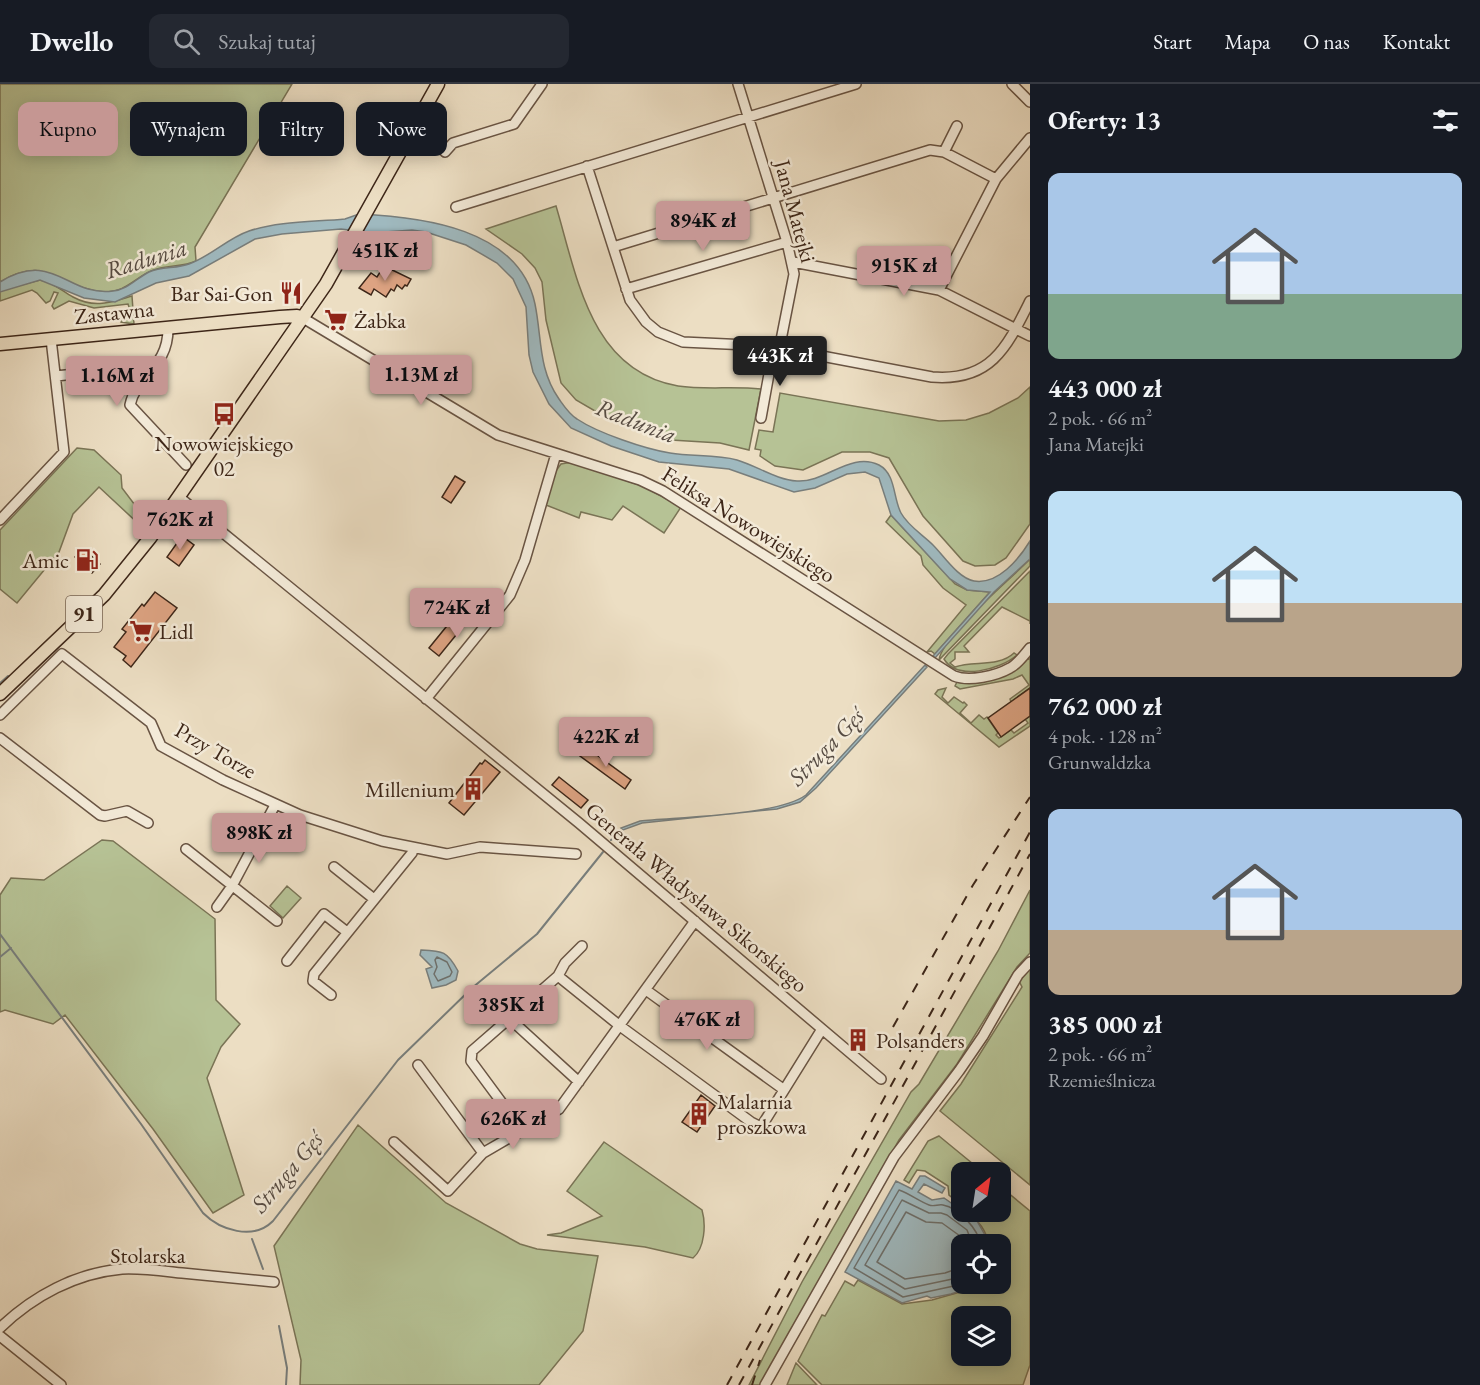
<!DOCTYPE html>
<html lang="pl">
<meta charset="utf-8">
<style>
body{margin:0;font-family:"EB Garamond",serif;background:#242831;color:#f1f3f6;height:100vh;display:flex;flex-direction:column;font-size:22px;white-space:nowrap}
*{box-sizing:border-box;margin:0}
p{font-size:20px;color:#9ea1a6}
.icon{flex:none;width:33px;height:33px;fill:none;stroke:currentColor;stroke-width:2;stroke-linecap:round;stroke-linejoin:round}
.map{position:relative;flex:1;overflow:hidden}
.drawer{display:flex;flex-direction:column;background:#171b24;width:450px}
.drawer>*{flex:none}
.guide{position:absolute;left:18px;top:18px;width:570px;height:54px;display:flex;gap:12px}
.needle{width:39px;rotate:30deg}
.fabs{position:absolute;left:951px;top:1078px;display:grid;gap:12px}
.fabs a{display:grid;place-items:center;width:60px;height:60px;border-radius:12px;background:#171b24;box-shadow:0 3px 15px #0003;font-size:30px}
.price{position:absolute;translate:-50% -51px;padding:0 14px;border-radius:6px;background:#c59692;color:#111;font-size:20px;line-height:39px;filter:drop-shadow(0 2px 3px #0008)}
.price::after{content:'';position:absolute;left:50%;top:36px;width:18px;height:14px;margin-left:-9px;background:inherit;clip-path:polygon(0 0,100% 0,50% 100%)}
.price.selected{background:#222;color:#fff}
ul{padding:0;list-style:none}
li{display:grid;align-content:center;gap:12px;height:318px;padding:0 18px}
li span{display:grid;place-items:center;height:186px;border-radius:12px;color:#555}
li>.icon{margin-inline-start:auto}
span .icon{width:108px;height:108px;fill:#fffc;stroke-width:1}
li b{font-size:26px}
h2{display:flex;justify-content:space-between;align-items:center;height:72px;padding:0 18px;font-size:26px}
.tag{padding:0 21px;border-radius:12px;background:#171b24;box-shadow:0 3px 15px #0003;font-size:21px;line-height:54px}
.tag.selected{background:#c59692;color:#111}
header{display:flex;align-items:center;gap:36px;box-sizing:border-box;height:84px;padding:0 30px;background:#171b24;border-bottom:2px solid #363941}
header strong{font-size:28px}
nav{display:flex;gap:33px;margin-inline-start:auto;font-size:21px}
.search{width:420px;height:54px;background:#242831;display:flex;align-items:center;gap:15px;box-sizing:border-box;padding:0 21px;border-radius:12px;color:#9ea1a6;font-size:22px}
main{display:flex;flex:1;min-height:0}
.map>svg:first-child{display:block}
.green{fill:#b6c295;stroke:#7a7456;stroke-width:1.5;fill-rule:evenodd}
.water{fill:#9fb9bf;stroke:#787e7c;stroke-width:1.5}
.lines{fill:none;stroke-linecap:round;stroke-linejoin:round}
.shore{stroke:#6e706c;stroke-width:1.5}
.stream{stroke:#787e7c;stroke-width:2}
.building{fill:#dda382;stroke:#3d2618;stroke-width:1.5}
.minor-casing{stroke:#695443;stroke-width:12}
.major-casing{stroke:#3d2618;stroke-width:15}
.minor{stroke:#f3ead8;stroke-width:9}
.major{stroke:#ecdec3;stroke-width:12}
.rail{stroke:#3d2618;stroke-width:2;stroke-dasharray:10 10;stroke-linecap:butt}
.labels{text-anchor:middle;stroke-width:5;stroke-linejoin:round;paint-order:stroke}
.shield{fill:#f3ead8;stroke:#746152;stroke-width:1.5}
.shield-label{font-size:21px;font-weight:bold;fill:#3d2618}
.street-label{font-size:22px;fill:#3d2618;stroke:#f3ead8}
.poi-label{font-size:22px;fill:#3d2618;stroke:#f3ead8;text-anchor:start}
.water-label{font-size:24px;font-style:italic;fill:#564b42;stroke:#f3ead8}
</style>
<header>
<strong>Dwello</strong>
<div class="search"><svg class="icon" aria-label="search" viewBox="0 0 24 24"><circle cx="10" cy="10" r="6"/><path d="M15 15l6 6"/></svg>Szukaj tutaj</div>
<nav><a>Start</a><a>Mapa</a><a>O nas</a><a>Kontakt</a></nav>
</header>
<main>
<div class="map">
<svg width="1030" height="1301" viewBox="0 0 1030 1301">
<rect width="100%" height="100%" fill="#ecdec3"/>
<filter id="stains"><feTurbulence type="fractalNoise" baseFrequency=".00333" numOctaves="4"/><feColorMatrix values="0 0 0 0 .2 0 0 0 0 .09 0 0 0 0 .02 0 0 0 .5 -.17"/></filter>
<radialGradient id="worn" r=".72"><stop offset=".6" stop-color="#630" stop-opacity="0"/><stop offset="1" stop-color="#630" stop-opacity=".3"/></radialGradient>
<path class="green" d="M0 0H292L195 163 196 177C182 184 166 180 151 187 135 194 124 209 105 208 61 206 50 168 0 198Z
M556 122C577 192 590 287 678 302 705 306 733 302 761 305L749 366 720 359 671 356 607 334 576 316 561 299 546 236 542 198 535 184 522 170 486 145Z
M40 196C53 198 62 207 73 213 95 225 111 218 132 212L134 240 121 238V236L130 235V230H127L130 226 128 220 94 224 69 217 54 225 52 222 58 209 54 208 50 217 46 219 37 209 32 206 0 217V208L2 206Z
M1030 303V440L1006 474 995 481 975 482 963 477 923 432 889 374 870 368H842L803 386 775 382 760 372 761 366 755 365 759 346 773 348 780 309 939 337 966 336 989 329 1018 314Z
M77 364 94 366 121 391 122 404 144 433 142 443 99 403 73 430 59 468 17 519 0 505V446Z
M572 378 645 403 681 423 664 449 623 422 612 436 581 428 579 434 546 421 555 388 561 380Z
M891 431 955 500 967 506 990 508 935 570 931 567 927 568 966 521 943 504 923 481 921 472 886 438Z
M1030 475V482L939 576C942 552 1010 496 1030 475Z
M1030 487V540V537L1002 523 964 562 969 568H955V575L950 579 955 583C973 576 998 584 1014 569L1017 571C1000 586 957 597 944 575L948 570Z
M1030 574V604L1011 618 1010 615 1029 601 1022 591 1013 595 960 605 955 602 957 598H966Z
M946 604 942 613 948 619 954 613 963 619 964 618 967 621 960 629 971 639 979 631 984 635 987 633 998 649 996 651 999 654 1011 646 1014 649 1028 639 1025 635 1030 632V642L999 663 935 610 938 606Z
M102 756 113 757 215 835 216 916 240 940 221 963 207 994 244 1111 213 1129 153 1045 65 931 53 940 5 926 0 928V811L11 794 44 796Z
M287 802 301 814 283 834 270 822Z
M1030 806V869L1017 883 957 980 899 1056 762 1301H749L802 1198 911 1008 919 1000 998 867Z
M1030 884V1101L940 1027 961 1000 1022 903 1019 897Z
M358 1041 446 1119 520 1160 537 1165 598 1172 583 1247 539 1301H300L301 1276 274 1162Z
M939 1052 984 1089H962L961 1121 949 1111 948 1102 925 1087 917 1086 909 1099 904 1096 928 1057Z
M604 1058 702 1126C706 1140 705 1164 693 1174L645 1163 547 1151 561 1149 602 1132 567 1107Z
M1001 1103 1030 1127V1281L1023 1301H822L798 1277 822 1231 825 1232 845 1197 854 1202 858 1196 902 1220 932 1216 974 1204 977 1200H1000V1161H989C986 1146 979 1137 967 1128H1000ZM962 1233H1000V1272H962Z
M796 1279 817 1301H787Z"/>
<path class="water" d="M359 130C422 133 519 144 535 220 542 254 538 285 559 315 564 322 569 330 577 335 598 349 645 365 670 369 692 373 715 370 737 376 757 382 777 396 797 397 825 399 851 367 879 381 896 390 893 414 901 429 908 442 923 451 933 461 944 472 958 494 974 497 998 501 1019 475 1030 457V475L994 508 935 574 933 572 990 508 967 506 950 495 891 431 879 394 865 388 847 390 815 404 794 408 729 385 659 378 611 362 571 344 549 320 533 288 529 271 526 223 513 195 497 179 466 161 426 148 412 146 372 149 341 145 282 150 255 155 189 192 156 199 115 218 84 214 40 196 0 208V198C54 165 67 213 113 207 127 206 137 194 149 188 162 182 176 185 189 180 211 172 228 154 249 147 279 137 314 138 345 135Z
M925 581 927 583 816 704 800 718 777 725 642 739 623 746 621 744 640 737C679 733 777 732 806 711Z
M421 866C443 867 447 867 458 887L456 896 446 901 432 904 426 885 432 883 420 871Z
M920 1092H925L945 1104 942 1109 924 1100 918 1108 932 1116 944 1114 977 1137 985 1151 987 1161H962V1200H975L973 1203 951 1210 931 1214 927 1212 902 1219 845 1188 896 1097 912 1105Z"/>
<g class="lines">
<path class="shore" d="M437 873 447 878 452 888 450 892 438 897 434 890 437 883 435 876Z
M962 1183 945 1189 905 1195 877 1178 906 1128 926 1138 942 1139 960 1152 964 1161
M962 1193 905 1205 865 1181 902 1116 929 1129H941L947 1131 967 1146 973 1161
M963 1200 903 1213 854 1184 899 1106C910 1110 919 1117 929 1121 934 1123 938 1120 943 1121 959 1124 978 1145 981 1161"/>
<path class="stream" d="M0 599 8 592
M611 756 619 749
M0 850 141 1040 203 1129C220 1146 253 1157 273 1137L398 976 472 904 537 850 603 768
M0 873 11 864
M252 1155 263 1185
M279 1242 287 1284 286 1301"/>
</g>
<path class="building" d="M384 182 411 195 407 202 405 201 402 205 397 201 394 207 391 205 386 213 374 205 371 211 359 204 371 189 377 193Z
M455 392 465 398 451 419 442 413Z
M182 452 194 461 179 482 167 473Z
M83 464 100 480 92 489 75 473Z
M155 508 177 524 131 583 123 576 126 572 114 563 126 548 122 545 142 520 144 522Z
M468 516 478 524 439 572 429 564Z
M1030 604V632L1001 653 988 634Z
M586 663 631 696 625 705 580 672Z
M485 676 500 688 464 731 449 719 480 679 482 680Z
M559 693 588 716 581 724 552 701Z
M701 1011 715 1022 697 1048 682 1038Z"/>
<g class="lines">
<g class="minor-casing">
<path id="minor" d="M738 0 787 158 794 190 781 256 773 268 761 334
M1012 0 1030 18
M445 68 453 59 514 40 542 0
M944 68 957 42
M587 82 630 216 646 238 658 248 683 258 769 262 932 293C991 298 1007 263 1030 217
M456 123 856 0
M613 163 930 66 944 68 996 95
M793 178 939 206 1030 252
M626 205 787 158
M939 206 996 95 1030 54
M303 234 498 351 640 396 663 407 954 592C969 598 996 592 1010 584 1018 580 1024 571 1030 564
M168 243C169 284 136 291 130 321L186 381
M56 292 122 285 144 297
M179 413 579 739 881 995
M0 436 64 368 51 255
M426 615 510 511 525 476 556 370
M0 631 62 570 151 639 161 662 223 696 300 731 382 757 447 770 480 763 576 770
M0 654 100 731 105 732 127 727 148 739
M186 765 277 837
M334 783 374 815
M217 823 232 802 275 721
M287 877 324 830 347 848
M558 892 620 942 751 1038 761 1043 822 945
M646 906 783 1005
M331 911 313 897 314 890 412 769 413 764
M510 935 579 998
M418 981 483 1069
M522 1046 471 977 472 967 558 892 565 879 582 862
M394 1058 448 1107 483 1069 559 1025 695 837
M0 1244C33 1212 76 1189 122 1185 142 1184 163 1187 182 1189 213 1192 244 1195 274 1198
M0 1252 61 1301
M765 1301 894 1073 959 987 983 952 1018 891 1030 878"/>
</g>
<g class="major-casing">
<path id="major" d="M0 260 280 233 297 232 303 234
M0 610 104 511 150 454 326 200 438 0"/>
</g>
<use href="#minor" class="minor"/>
<use href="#major" class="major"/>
<path class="rail" d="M893 943 973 801 1030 713
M727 1301 1030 748
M739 1301 1030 770
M752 1301 760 1276"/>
</g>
<defs>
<g id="restaurant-bare" transform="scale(1.8)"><path d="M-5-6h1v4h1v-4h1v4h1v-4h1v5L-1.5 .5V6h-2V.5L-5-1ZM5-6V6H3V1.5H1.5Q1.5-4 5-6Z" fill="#8f2418" stroke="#f3ead8" stroke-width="2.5" paint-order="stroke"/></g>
<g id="supermarket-bare" transform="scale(1.8)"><path d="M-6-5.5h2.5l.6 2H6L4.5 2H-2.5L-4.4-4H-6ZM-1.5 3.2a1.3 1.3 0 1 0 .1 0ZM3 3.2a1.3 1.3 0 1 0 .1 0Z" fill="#8f2418" stroke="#f3ead8" stroke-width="2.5" paint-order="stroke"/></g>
<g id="bus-bare" transform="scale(1.8)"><path d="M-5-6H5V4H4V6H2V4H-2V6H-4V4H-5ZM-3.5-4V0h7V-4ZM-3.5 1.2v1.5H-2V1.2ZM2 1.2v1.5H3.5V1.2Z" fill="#8f2418" stroke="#f3ead8" stroke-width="2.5" paint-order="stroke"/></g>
<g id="fuel-bare" transform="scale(1.8)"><path d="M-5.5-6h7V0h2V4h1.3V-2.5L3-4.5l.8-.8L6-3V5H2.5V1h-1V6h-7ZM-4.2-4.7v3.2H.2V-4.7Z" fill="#8f2418" stroke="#f3ead8" stroke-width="2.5" paint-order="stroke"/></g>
<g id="building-bare" transform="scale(1.8)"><path d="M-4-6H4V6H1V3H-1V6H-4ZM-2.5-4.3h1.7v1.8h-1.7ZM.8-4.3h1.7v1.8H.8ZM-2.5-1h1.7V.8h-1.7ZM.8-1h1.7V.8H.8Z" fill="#8f2418" stroke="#f3ead8" stroke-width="2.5" paint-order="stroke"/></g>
</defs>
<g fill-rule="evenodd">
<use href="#restaurant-bare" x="291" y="209"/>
<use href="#supermarket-bare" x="336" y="236"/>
<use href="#bus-bare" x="224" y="330"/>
<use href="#fuel-bare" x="87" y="476"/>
<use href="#supermarket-bare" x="141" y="547"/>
<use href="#building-bare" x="473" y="705"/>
<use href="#building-bare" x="858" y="956"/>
<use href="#building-bare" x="699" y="1030"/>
</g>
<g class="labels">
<rect class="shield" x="66" y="512" width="36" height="36" rx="4.5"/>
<g class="shield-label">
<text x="84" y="537">91</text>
</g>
<g class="street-label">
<text transform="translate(796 127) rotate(75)" y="8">Jana Matejki</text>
<text transform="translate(114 228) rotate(-6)" y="8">Zastawna</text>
<text transform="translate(749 440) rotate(32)" y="8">Feliksa Nowowiejskiego</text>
<text transform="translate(216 666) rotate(30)" y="8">Przy Torze</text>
<text transform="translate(697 813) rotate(40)" y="8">Generała Władysława Sikorskiego</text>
<text x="148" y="1179">Stolarska</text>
</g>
<g class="poi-label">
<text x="273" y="217" text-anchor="end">Bar Sai-Gon</text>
<text x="354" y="244">Żabka</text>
<text x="224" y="367" text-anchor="middle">Nowowiejskiego<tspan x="224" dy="25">02</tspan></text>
<text x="69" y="484" text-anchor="end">Amic</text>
<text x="159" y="555">Lidl</text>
<text x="455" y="713" text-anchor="end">Millenium</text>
<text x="876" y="964">Polsanders</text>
<text x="717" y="1025">Malarnia<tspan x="717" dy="25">proszkowa</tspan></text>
</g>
<g class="water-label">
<text transform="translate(146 175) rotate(-17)" y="8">Radunia</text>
<text transform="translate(636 337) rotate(21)" y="8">Radunia</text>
<text transform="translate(826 663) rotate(-46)" y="8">Struga Gęś</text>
<text transform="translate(287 1088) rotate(-50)" y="8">Struga Gęś</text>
</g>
</g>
<rect width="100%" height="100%" filter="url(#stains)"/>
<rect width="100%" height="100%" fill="url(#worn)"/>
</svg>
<div class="fabs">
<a><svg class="needle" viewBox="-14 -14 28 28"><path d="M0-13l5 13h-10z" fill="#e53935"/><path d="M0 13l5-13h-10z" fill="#9ea1a6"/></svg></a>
<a><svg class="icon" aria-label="locate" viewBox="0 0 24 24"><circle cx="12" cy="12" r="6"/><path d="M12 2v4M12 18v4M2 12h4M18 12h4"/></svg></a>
<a><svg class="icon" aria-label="layers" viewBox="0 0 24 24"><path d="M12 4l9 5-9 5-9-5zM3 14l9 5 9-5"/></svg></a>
</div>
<b class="price" style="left:703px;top:168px">894K zł</b>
<b class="price" style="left:385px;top:198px">451K zł</b>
<b class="price" style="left:904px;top:213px">915K zł</b>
<b class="price selected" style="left:780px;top:303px">443K zł</b>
<b class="price" style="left:421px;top:322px">1.13M zł</b>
<b class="price" style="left:117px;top:323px">1.16M zł</b>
<b class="price" style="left:180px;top:467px">762K zł</b>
<b class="price" style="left:457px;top:555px">724K zł</b>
<b class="price" style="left:606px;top:684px">422K zł</b>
<b class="price" style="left:259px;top:780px">898K zł</b>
<b class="price" style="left:511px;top:952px">385K zł</b>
<b class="price" style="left:707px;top:967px">476K zł</b>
<b class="price" style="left:513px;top:1066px">626K zł</b>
<div class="guide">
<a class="tag selected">Kupno</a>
<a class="tag">Wynajem</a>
<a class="tag">Filtry</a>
<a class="tag">Nowe</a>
</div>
</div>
<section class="drawer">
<h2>Oferty: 13<svg class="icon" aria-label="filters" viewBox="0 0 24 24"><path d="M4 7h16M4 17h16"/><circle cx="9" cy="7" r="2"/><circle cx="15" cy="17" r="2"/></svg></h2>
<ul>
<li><span style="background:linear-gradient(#a9c7e8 65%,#7fa58c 0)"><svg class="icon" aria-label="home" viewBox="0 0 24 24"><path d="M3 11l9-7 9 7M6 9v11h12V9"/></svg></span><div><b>443 000 zł</b><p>2 pok. · 66 m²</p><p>Jana Matejki</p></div></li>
<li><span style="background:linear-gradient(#bfe0f5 60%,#b9a48a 0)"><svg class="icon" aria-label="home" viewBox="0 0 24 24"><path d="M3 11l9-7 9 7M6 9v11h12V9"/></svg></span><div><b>762 000 zł</b><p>4 pok. · 128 m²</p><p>Grunwaldzka</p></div></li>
<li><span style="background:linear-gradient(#a9c7e8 65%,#b9a48a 0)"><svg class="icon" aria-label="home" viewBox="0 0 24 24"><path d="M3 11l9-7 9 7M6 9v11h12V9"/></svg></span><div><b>385 000 zł</b><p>2 pok. · 66 m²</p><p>Rzemieślnicza</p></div></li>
</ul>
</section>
</main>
